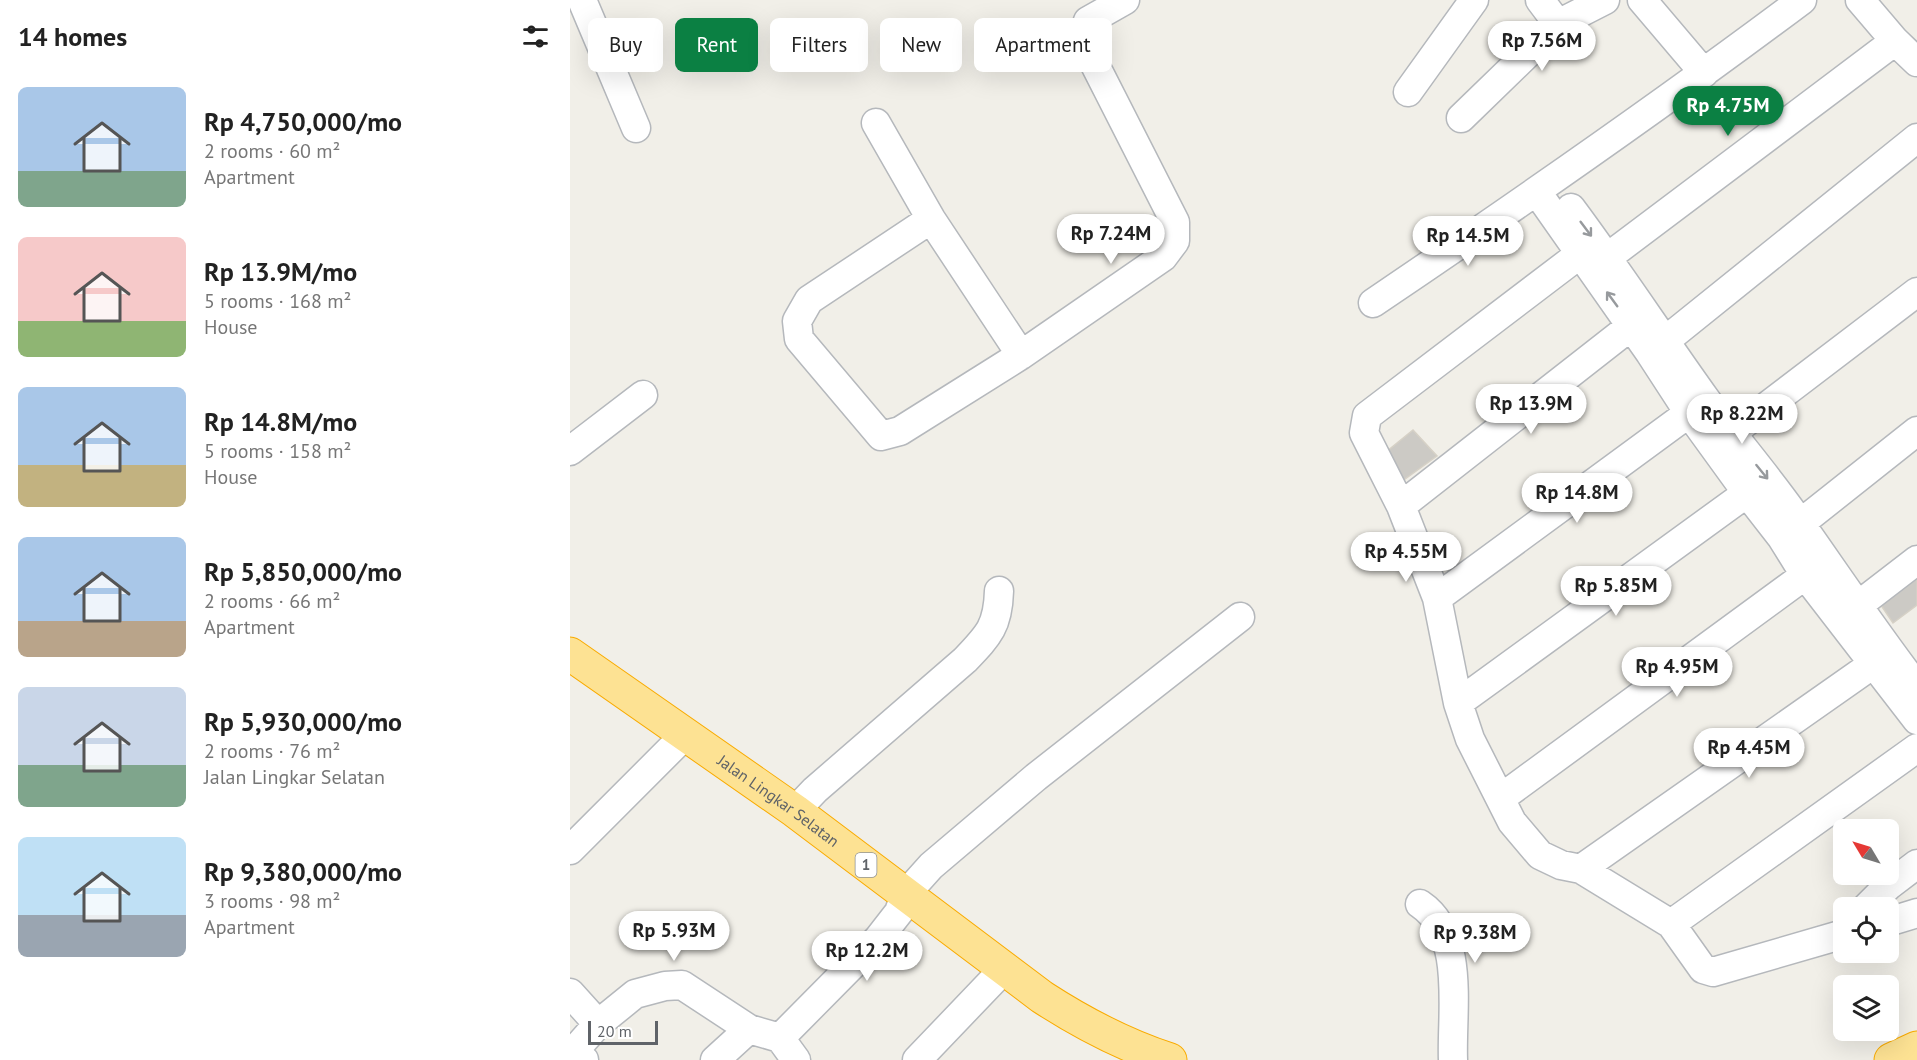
<!DOCTYPE html>
<meta charset="utf-8">
<style>
body{margin:0;font-family:"PT Sans",sans-serif;background:#f6f6f6;color:#222;height:100vh;display:flex;flex-direction:column;font-size:22px;white-space:nowrap}
*{box-sizing:border-box;margin:0}
p{font-size:20px;color:#767676}
.icon{flex:none;width:33px;height:33px;fill:none;stroke:currentColor;stroke-width:2;stroke-linecap:round;stroke-linejoin:round}
.map{position:relative;flex:1;overflow:hidden}
.panel{display:flex;flex-direction:column;background:#fff;width:570px}
.panel>*{flex:none}
.guide{position:absolute;left:18px;top:18px;width:570px;height:54px;display:flex;gap:12px}
.needle{width:39px;rotate:308deg}
.buttons{position:absolute;left:1263px;top:819px;display:grid;gap:12px}
.buttons a{display:grid;place-items:center;width:66px;height:66px;border-radius:9px;background:#fff;box-shadow:0 6px 24px #0002;font-size:30px}
.scale{position:absolute;left:18px;bottom:15px;width:70px;box-sizing:border-box;padding-left:6px;border:3px solid #5f6368;border-top:0;font-size:16px;line-height:21px;white-space:nowrap;color:#5f6368;-webkit-text-stroke:4px #fff;paint-order:stroke}
.price{position:absolute;translate:-50% -51px;padding:0 14px;border-radius:21px;background:#fff;color:#222;font-size:20px;line-height:39px;filter:drop-shadow(0 2px 3px #0008)}
.price::after{content:'';position:absolute;left:50%;top:36px;width:18px;height:14px;margin-left:-9px;background:inherit;clip-path:polygon(0 0,100% 0,50% 100%)}
.price.current{background:#0b8043;color:#fff}
ul{padding:0;list-style:none}
li{display:flex;align-items:center;gap:18px;height:150px;padding:0 18px}
li span{display:grid;place-items:center;flex:none;width:168px;height:120px;border-radius:9px;color:#555}
li>.icon{margin-inline-start:auto}
span .icon{width:72px;height:72px;fill:#fffc;stroke-width:1}
li b{font-size:26px}
h2{display:flex;justify-content:space-between;align-items:center;height:72px;padding:0 18px;font-size:26px}
.tag{padding:0 21px;border-radius:9px;background:#fff;box-shadow:0 6px 24px #0002;font-size:21px;line-height:54px}
.tag.current{background:#0b8043;color:#fff}
main{display:flex;flex:1;min-height:0}
.map>svg:first-child{display:block}
.building{fill:#cccac5;stroke:#d6d1c6;stroke-width:1.5}
.lines{fill:none;stroke-linecap:round;stroke-linejoin:round}
.minor-casing{stroke:#b5b8bc;stroke-width:31}
.highway-casing{stroke:#f9ab00;stroke-width:35}
.minor{stroke:#fff;stroke-width:28}
.highway{stroke:#fde293;stroke-width:33}
.oneway{stroke:#979a9d}
.labels{text-anchor:middle;stroke-width:5;stroke-linejoin:round;paint-order:stroke}
.shield{fill:#fff;stroke:#8f9295;stroke-width:1.5}
.shield-label{font-size:15px;font-weight:bold;fill:#5f6368}
.street-label{font-size:16px;fill:#5f6368;stroke:#fff}
</style>
<main>
<section class="panel">
<h2>14 homes<svg class="icon" aria-label="filters" viewBox="0 0 24 24"><path d="M4 7h16M4 17h16"/><circle cx="9" cy="7" r="2"/><circle cx="15" cy="17" r="2"/></svg></h2>
<ul>
<li><span style="background:linear-gradient(#a9c7e8 70%,#7fa58c 0)"><svg class="icon" aria-label="home" viewBox="0 0 24 24"><path d="M3 11l9-7 9 7M6 9v11h12V9"/></svg></span><div><b>Rp 4,750,000/mo</b><p>2 rooms · 60 m²</p><p>Apartment</p></div></li>
<li><span style="background:linear-gradient(#f6c9c9 70%,#8fb573 0)"><svg class="icon" aria-label="home" viewBox="0 0 24 24"><path d="M3 11l9-7 9 7M6 9v11h12V9"/></svg></span><div><b>Rp 13.9M/mo</b><p>5 rooms · 168 m²</p><p>House</p></div></li>
<li><span style="background:linear-gradient(#a9c7e8 65%,#c2b280 0)"><svg class="icon" aria-label="home" viewBox="0 0 24 24"><path d="M3 11l9-7 9 7M6 9v11h12V9"/></svg></span><div><b>Rp 14.8M/mo</b><p>5 rooms · 158 m²</p><p>House</p></div></li>
<li><span style="background:linear-gradient(#a9c7e8 70%,#b9a48a 0)"><svg class="icon" aria-label="home" viewBox="0 0 24 24"><path d="M3 11l9-7 9 7M6 9v11h12V9"/></svg></span><div><b>Rp 5,850,000/mo</b><p>2 rooms · 66 m²</p><p>Apartment</p></div></li>
<li><span style="background:linear-gradient(#c9d6e8 65%,#7fa58c 0)"><svg class="icon" aria-label="home" viewBox="0 0 24 24"><path d="M3 11l9-7 9 7M6 9v11h12V9"/></svg></span><div><b>Rp 5,930,000/mo</b><p>2 rooms · 76 m²</p><p>Jalan Lingkar Selatan</p></div></li>
<li><span style="background:linear-gradient(#bfe0f5 65%,#9aa5b1 0)"><svg class="icon" aria-label="home" viewBox="0 0 24 24"><path d="M3 11l9-7 9 7M6 9v11h12V9"/></svg></span><div><b>Rp 9,380,000/mo</b><p>3 rooms · 98 m²</p><p>Apartment</p></div></li>
</ul>
</section>
<div class="map">
<svg width="1347" height="1060" viewBox="0 0 1347 1060">
<rect width="100%" height="100%" fill="#f1efe8"/>
<path class="building" d="M843 430 867 456 828 484 816 452Z
M1347 567V605L1323 623 1306 598Z"/>
<g class="lines">
<g class="minor-casing">
<path id="minor" d="M12 0 66 128
M970 0 988 24
M1072 0 1134 73
M1290 0 1325 41 1347 62
M838 92 904 0
M891 118 988 24 1035 0
M306 123 361 219 451 355 593 257 605 241V222L518 51 513 35 518 21 555 0
M967 192 1080 353 1119 413 1177 493 1212 538 1235 575 1347 720
M1001 208C1048 271 1091 337 1137 401 1165 439 1196 475 1223 513 1264 571 1304 631 1347 687
M361 219 239 300 227 321 229 339 311 436 330 431 451 355
M1010 254 797 416 794 433 831 506 867 598 888 703 900 739 942 822 970 855 991 865 1011 869 1101 924 1133 969 1143 972 1274 934
M1022 269 1325 41
M803 303C948 205 1092 105 1232 0
M1080 353 1347 138
M1146 445 1347 292
M0 451 73 395
M831 506 1061 326
M1217 534 1347 431
M867 598 1119 413
M1273 617 1347 560
M888 703 1177 493
M931 798 1249 565
M225 811 245 790 395 660C419 635 428 626 429 591
M0 850 115 735
M1011 869 1316 655
M850 904C896 935 881 1012 883 1060
M1296 908 1318 886 1347 864
M1318 922 1347 913
M1101 924 1347 748
M0 993 28 1024 65 994 95 986 112 985 179 1029 210 1038 226 1060
M210 1038 308 939 329 912 335 895 361 866 466 777 670 617
M14 1060 4 1051 28 1024
M145 1060 179 1029
M347 1060 434 969"/>
</g>
<g class="highway-casing">
<g id="highway">
<path id="s1" d="M0 654 225 811 472 997C512 1023 554 1045 600 1060"/>
<path d="M1321 1060 1347 1048"/>
</g>
</g>
<use href="#minor" class="minor"/>
<use href="#highway" class="highway"/>
</g>
<defs><path id="oneway-shaft" d="M-6 0H5M1.5-3L5.5 0L1.5 3" fill="none" stroke-width="1.6" stroke-linecap="round" stroke-linejoin="round" transform="scale(1.5)"/></defs>
<g class="oneway">
<use href="#oneway-shaft" transform="translate(1016 229) rotate(53)"/>
<use href="#oneway-shaft" transform="translate(1042 299) rotate(-126)"/>
<use href="#oneway-shaft" transform="translate(1192 472) rotate(51)"/>
</g>
<g class="labels">
<rect class="shield" x="285.5" y="853" width="21" height="24" rx="4.5"/>
<g class="shield-label">
<text x="296" y="870">1</text>
</g>
<g class="street-label">
<text dy="6" stroke="none"><textPath href="#s1" startOffset="255">Jalan Lingkar Selatan</textPath></text>
</g>
</g>
</svg>
<div class="buttons">
<a><svg class="needle" viewBox="-14 -14 28 28"><path d="M0-13l5 13h-10z" fill="#e53935"/><path d="M0 13l5-13h-10z" fill="#767676"/></svg></a>
<a><svg class="icon" aria-label="locate" viewBox="0 0 24 24"><circle cx="12" cy="12" r="6"/><path d="M12 2v4M12 18v4M2 12h4M18 12h4"/></svg></a>
<a><svg class="icon" aria-label="layers" viewBox="0 0 24 24"><path d="M12 4l9 5-9 5-9-5zM3 14l9 5 9-5"/></svg></a>
</div>
<div class="scale">20 m</div>
<b class="price" style="left:972px;top:72px">Rp 7.56M</b>
<b class="price current" style="left:1158px;top:137px">Rp 4.75M</b>
<b class="price" style="left:541px;top:265px">Rp 7.24M</b>
<b class="price" style="left:898px;top:267px">Rp 14.5M</b>
<b class="price" style="left:961px;top:435px">Rp 13.9M</b>
<b class="price" style="left:1172px;top:445px">Rp 8.22M</b>
<b class="price" style="left:1007px;top:524px">Rp 14.8M</b>
<b class="price" style="left:836px;top:583px">Rp 4.55M</b>
<b class="price" style="left:1046px;top:617px">Rp 5.85M</b>
<b class="price" style="left:1107px;top:698px">Rp 4.95M</b>
<b class="price" style="left:1179px;top:779px">Rp 4.45M</b>
<b class="price" style="left:104px;top:962px">Rp 5.93M</b>
<b class="price" style="left:905px;top:964px">Rp 9.38M</b>
<b class="price" style="left:297px;top:982px">Rp 12.2M</b>
<div class="guide">
<a class="tag">Buy</a>
<a class="tag current">Rent</a>
<a class="tag">Filters</a>
<a class="tag">New</a>
<a class="tag">Apartment</a>
</div>
</div>
</main>
